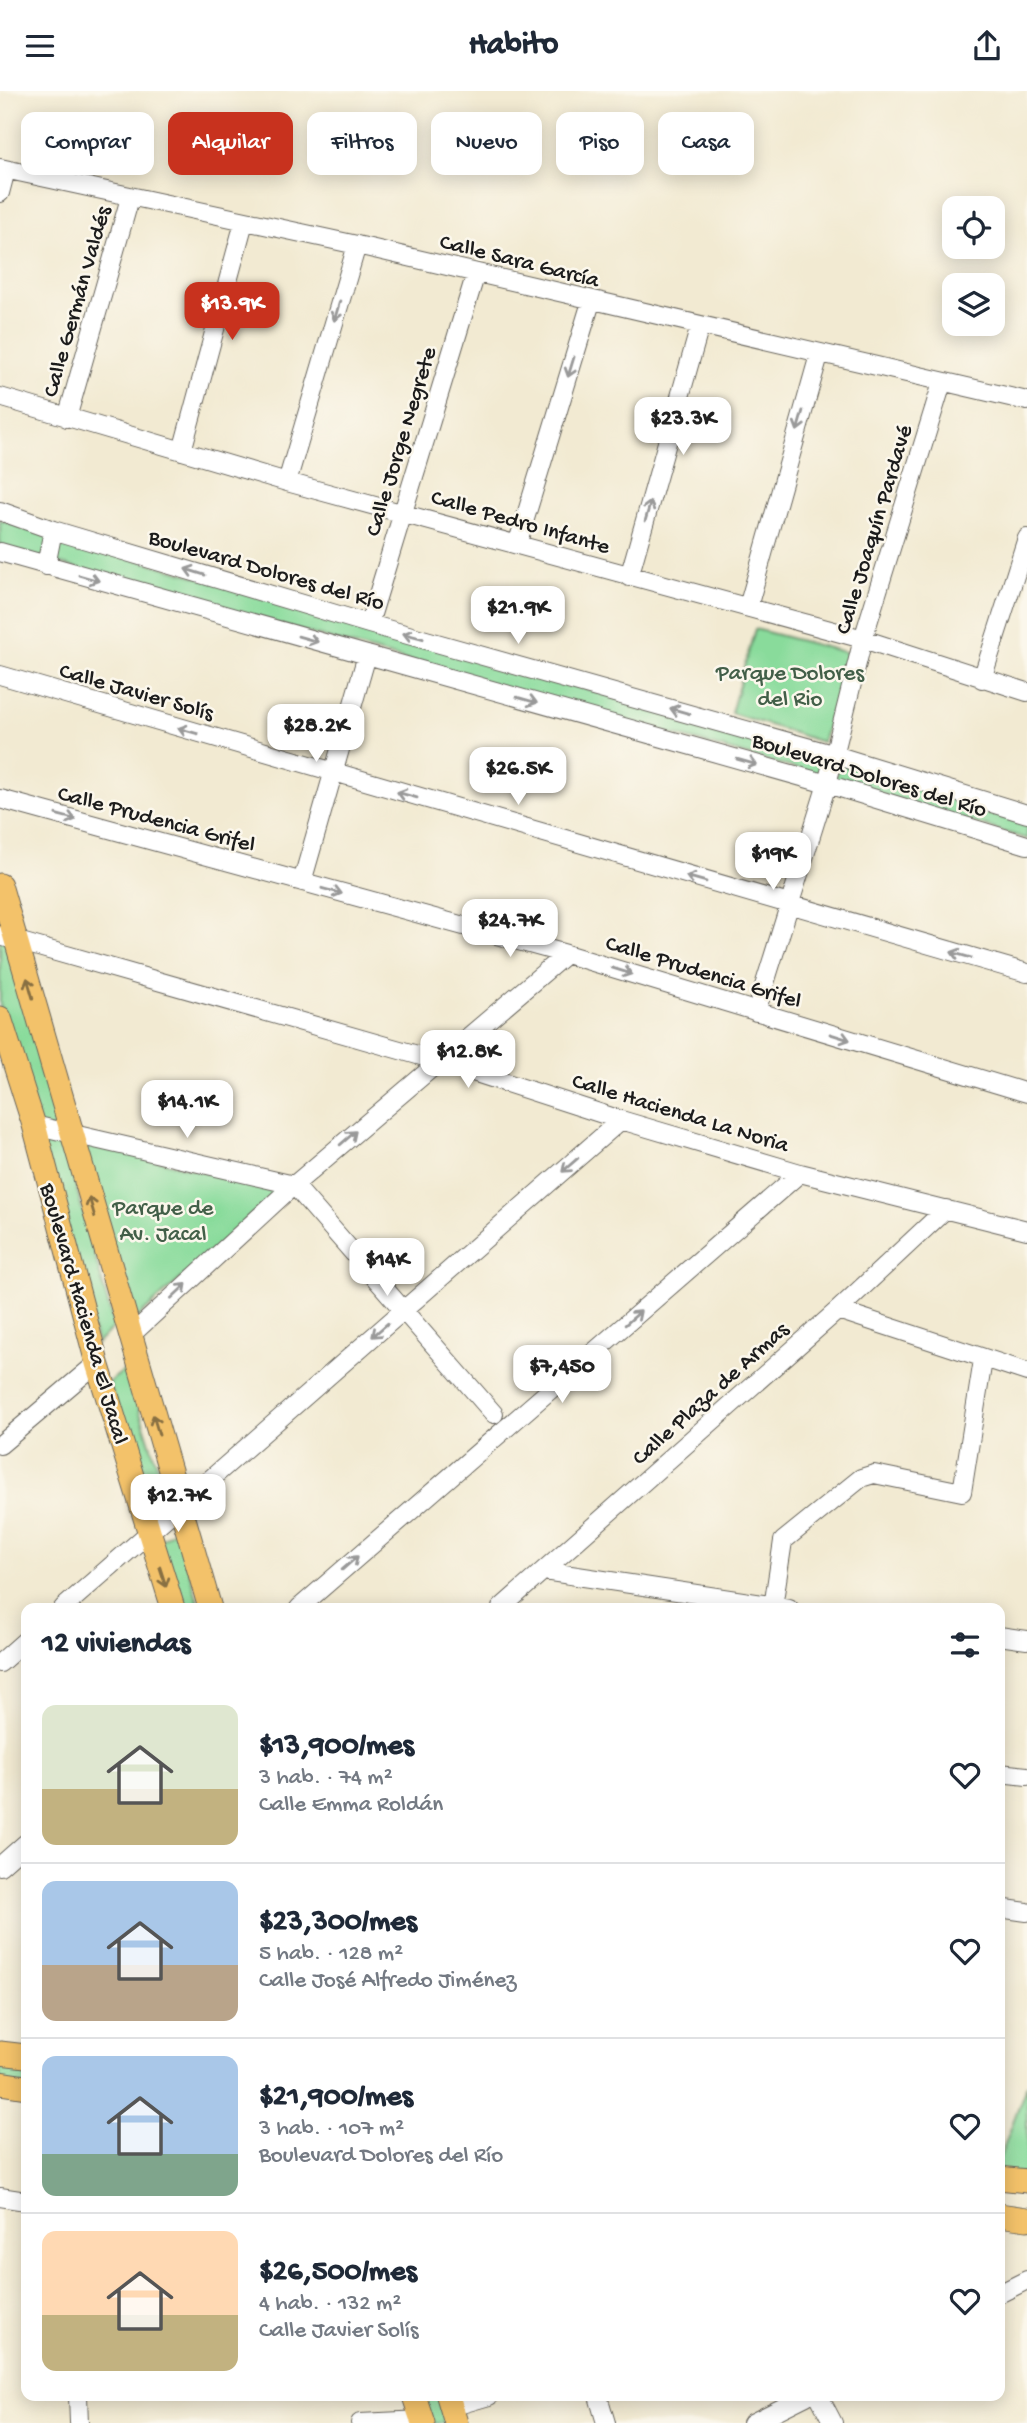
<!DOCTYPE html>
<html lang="es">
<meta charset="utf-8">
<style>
body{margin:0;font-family:"Gochi Hand",sans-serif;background:#f6f6f7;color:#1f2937;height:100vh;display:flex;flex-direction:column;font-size:26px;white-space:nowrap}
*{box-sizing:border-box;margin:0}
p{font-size:23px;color:#747a83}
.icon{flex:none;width:38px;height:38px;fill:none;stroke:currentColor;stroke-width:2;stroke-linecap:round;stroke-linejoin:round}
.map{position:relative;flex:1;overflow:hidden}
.panel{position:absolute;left:21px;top:1512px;width:984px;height:798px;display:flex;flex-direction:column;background:#fff;border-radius:14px;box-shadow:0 4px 18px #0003}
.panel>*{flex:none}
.banner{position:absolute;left:21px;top:21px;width:985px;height:63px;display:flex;gap:14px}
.tools{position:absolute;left:942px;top:105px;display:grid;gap:14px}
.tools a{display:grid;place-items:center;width:63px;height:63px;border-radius:14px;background:#fff;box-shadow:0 4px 18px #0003;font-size:35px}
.price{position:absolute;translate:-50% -60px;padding:0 16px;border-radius:14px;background:#fff;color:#222;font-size:23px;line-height:46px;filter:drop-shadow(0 2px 4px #0008)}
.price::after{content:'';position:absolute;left:50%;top:42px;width:21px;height:16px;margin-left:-10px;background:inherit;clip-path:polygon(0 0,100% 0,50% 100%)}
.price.selected{background:#c8321e;color:#fff}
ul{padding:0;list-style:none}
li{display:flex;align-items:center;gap:21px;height:175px;padding:0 21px}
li+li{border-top:2px solid #e0e1e3}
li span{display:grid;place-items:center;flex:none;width:196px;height:140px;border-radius:14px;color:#555}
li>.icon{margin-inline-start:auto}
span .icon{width:84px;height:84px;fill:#fffc;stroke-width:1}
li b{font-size:30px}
h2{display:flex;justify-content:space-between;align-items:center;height:84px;padding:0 21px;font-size:30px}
.tag{padding:0 24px;border-radius:14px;background:#fff;box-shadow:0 4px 18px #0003;font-size:24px;line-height:63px}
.tag.selected{background:#c8321e;color:#fff}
header{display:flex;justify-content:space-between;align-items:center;height:91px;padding:0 21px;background:#fff;font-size:32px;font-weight:800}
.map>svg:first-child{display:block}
.green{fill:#89db9b;stroke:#527c5c;stroke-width:2}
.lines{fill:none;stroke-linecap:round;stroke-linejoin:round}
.minor-casing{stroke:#67645c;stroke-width:20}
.major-casing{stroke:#67645c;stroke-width:25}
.minor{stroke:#fff;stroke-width:18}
.major{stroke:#f3c26a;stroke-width:23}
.oneway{stroke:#999}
.oneway2{stroke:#886f43}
.labels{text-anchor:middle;stroke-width:5;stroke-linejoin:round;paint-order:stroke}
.street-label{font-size:23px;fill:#1c1c1c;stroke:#fbf7ec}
.park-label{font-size:23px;fill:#425f48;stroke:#fbf7ec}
</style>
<header><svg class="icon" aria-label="menu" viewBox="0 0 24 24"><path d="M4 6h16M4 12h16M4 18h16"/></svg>Habito<svg class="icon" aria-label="share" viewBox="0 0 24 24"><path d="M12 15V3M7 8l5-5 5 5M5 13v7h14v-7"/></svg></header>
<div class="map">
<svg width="1027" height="2332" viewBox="0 0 1027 2332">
<rect width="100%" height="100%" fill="#fbf7ec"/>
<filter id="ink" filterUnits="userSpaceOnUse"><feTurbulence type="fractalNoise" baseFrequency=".0143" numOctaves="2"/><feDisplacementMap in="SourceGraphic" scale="14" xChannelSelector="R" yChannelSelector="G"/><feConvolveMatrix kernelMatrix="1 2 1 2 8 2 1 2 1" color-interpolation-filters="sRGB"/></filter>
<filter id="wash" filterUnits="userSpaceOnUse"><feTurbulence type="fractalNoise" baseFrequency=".00686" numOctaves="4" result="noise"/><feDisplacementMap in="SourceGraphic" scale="28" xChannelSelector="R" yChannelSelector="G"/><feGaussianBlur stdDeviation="1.57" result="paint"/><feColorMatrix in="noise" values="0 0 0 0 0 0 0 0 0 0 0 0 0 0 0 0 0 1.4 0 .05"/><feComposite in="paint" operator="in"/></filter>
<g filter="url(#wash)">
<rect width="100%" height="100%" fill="#f2ead2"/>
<path class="green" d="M0 429 827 667 822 685 0 456Z
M755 538 852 563 822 651 731 622Z
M839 673 1027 728V748L835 689Z
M0 847 9 850 114 1235 97 1253 0 914Z
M79 1048 278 1101 136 1228Z
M126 1278 167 1405 150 1421 109 1291Z
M176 1438 200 1517H179L159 1450Z
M0 1962 26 1965V1996L0 1992Z
M1027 1993V2084L999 2081V2069Z
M420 2305H441L449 2332H428Z"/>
</g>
<g filter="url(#ink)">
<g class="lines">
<g class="minor-casing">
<path id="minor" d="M0 77 357 154 1027 310
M0 102 6 79
M0 306 287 391 863 548 1027 601
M67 327 130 107
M182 360 244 131
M287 391 357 154
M0 420 53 439 369 533 835 664 1027 723
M517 454 591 211
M0 461 827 693 1027 754
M46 475 53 439
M629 486 700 235
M748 516 819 264
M369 533 476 182
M0 584 1027 882
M982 588 1027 447
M0 708 566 863 1027 1002
M302 791 367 564
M0 845 442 971 621 1029 800 1082 1027 1139
M756 921 827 693 863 548 942 292
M34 1034 294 1094 494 1323
M838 1219 1027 1281
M129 1246 294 1094 566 863
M0 1354 97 1272
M544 1480 789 1517
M773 1516 783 1450 861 1387 874 1383 962 1401 983 1269
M63 1517 621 1029
M299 1517 800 1082
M501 1517 838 1219 946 1118
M999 1545 1027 1549
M0 1572 26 1549
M999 1682 1027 1685
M0 1775 26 1752
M999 1817 1027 1821
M0 2106 26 2110
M999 2203 1027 2189
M78 2305 79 2332
M598 2305 606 2332
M819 2305 833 2332
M451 2316 489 2305
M360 2332 422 2329
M752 2332 806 2305"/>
</g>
<g class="major-casing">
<path id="major" d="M0 794 210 1517
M0 927 34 1034 97 1272 173 1517
M0 1962 26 1965
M0 1992 26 1996
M999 2087 1027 2090
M999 2124 1027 2128
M414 2305 423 2332
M448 2305 456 2332"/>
</g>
<use href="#minor" class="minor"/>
<use href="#major" class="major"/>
</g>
<defs><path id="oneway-shaft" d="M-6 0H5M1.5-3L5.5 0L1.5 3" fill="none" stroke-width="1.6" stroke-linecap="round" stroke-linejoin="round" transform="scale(1.75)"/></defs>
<g class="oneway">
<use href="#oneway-shaft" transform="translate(337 220) rotate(106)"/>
<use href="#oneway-shaft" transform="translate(571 276) rotate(107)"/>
<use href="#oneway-shaft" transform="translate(800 330) rotate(106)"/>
<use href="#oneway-shaft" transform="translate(648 420) rotate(-74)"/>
<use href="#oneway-shaft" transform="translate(195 481) rotate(-163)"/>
<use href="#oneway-shaft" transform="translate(89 487) rotate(16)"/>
<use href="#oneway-shaft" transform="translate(413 545) rotate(-165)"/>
<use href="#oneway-shaft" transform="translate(308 548) rotate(16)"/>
<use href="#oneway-shaft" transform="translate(527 609) rotate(16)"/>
<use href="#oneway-shaft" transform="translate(680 620) rotate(-164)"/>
<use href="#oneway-shaft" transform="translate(188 640) rotate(-164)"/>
<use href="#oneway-shaft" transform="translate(747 671) rotate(16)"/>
<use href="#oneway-shaft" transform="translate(407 704) rotate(-164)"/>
<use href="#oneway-shaft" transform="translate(66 726) rotate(15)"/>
<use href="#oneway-shaft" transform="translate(696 788) rotate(-164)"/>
<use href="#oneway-shaft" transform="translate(332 800) rotate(15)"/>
<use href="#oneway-shaft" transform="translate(961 864) rotate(-164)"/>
<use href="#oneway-shaft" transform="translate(622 880) rotate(17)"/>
<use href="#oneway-shaft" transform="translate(840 946) rotate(17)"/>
<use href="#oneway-shaft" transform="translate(348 1047) rotate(-41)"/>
<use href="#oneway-shaft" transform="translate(570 1074) rotate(139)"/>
<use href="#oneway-shaft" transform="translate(179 1200) rotate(-43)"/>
<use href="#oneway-shaft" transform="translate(633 1227) rotate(-41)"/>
<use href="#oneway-shaft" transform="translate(380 1239) rotate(139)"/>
<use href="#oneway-shaft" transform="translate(350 1472) rotate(-41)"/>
</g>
<g class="oneway2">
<use href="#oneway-shaft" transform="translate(30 897) rotate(-106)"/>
<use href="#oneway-shaft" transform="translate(92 1116) rotate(-106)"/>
<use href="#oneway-shaft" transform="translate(156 1334) rotate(-107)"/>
<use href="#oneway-shaft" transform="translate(163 1486) rotate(72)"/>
</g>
</g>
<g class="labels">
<g class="street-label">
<text transform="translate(520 168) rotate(14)" y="8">Calle Sara García</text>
<text transform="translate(75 210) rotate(-74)" y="8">Calle Germán Valdés</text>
<text transform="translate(399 350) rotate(-73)" y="8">Calle Jorge Negrete</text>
<text transform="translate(521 429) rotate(16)" y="8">Calle Pedro Infante</text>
<text transform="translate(872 438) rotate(-73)" y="8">Calle Joaquín Pardavé</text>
<text transform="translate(267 477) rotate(16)" y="8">Boulevard Dolores del Río</text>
<text transform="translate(137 599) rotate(16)" y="8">Calle Javier Solís</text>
<text transform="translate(870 682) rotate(17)" y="8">Boulevard Dolores del Río</text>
<text transform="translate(157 726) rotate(15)" y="8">Calle Prudencia Grifel</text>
<text transform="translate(704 879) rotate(17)" y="8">Calle Prudencia Grifel</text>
<text transform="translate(681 1020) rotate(17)" y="8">Calle Hacienda La Noria</text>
<text transform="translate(86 1222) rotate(74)" y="8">Boulevard Hacienda El Jacal</text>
<text transform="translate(709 1301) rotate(-42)" y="8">Calle Plaza de Armas</text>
</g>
<g class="park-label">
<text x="790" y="588">Parque Dolores<tspan x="790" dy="26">del Rio</tspan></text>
<text x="163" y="1123">Parque de<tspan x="163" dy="26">Av. Jacal</tspan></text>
</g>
</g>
</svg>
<div class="tools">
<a><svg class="icon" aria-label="locate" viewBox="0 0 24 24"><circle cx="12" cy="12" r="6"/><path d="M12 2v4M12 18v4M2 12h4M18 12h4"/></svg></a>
<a><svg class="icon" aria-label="layers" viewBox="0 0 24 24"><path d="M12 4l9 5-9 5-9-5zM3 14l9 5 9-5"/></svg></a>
</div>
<b class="price selected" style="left:232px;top:251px">$13.9K</b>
<b class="price" style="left:683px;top:366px">$23.3K</b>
<b class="price" style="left:518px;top:555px">$21.9K</b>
<b class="price" style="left:316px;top:673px">$28.2K</b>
<b class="price" style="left:518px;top:716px">$26.5K</b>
<b class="price" style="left:773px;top:801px">$19K</b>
<b class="price" style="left:510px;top:868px">$24.7K</b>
<b class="price" style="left:468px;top:999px">$12.8K</b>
<b class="price" style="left:187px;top:1049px">$14.1K</b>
<b class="price" style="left:387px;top:1207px">$14K</b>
<b class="price" style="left:562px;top:1314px">$7,450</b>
<b class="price" style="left:178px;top:1443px">$12.7K</b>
<div class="banner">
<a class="tag">Comprar</a>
<a class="tag selected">Alquilar</a>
<a class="tag">Filtros</a>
<a class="tag">Nuevo</a>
<a class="tag">Piso</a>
<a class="tag">Casa</a>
</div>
<section class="panel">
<h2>12 viviendas<svg class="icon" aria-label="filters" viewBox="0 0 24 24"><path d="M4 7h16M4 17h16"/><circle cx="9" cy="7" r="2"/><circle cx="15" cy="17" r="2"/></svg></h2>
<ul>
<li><span style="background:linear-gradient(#dfe7d0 60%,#c2b280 0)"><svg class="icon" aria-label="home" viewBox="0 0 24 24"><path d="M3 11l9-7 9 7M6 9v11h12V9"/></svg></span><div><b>$13,900/mes</b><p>3 hab. · 74 m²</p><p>Calle Emma Roldán</p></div><svg class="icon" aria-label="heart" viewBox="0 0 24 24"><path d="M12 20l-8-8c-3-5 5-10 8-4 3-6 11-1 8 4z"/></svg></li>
<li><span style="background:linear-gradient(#a9c7e8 60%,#b9a48a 0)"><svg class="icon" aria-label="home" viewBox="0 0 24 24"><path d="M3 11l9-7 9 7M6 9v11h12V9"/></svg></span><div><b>$23,300/mes</b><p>5 hab. · 128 m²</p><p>Calle José Alfredo Jiménez</p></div><svg class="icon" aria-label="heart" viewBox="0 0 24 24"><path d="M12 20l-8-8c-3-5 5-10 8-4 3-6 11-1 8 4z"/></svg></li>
<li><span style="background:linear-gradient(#a9c7e8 70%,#7fa58c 0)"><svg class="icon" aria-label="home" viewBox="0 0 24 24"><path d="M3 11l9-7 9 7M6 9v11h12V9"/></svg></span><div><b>$21,900/mes</b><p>3 hab. · 107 m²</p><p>Boulevard Dolores del Río</p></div><svg class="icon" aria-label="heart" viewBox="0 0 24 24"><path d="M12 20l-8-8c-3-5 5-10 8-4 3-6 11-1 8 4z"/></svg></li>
<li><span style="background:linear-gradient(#ffd9b3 60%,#c2b280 0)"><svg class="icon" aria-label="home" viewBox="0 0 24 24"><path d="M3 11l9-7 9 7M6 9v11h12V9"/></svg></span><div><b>$26,500/mes</b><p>4 hab. · 132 m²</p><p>Calle Javier Solís</p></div><svg class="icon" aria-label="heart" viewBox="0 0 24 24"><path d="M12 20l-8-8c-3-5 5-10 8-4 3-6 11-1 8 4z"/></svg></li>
</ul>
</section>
</div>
